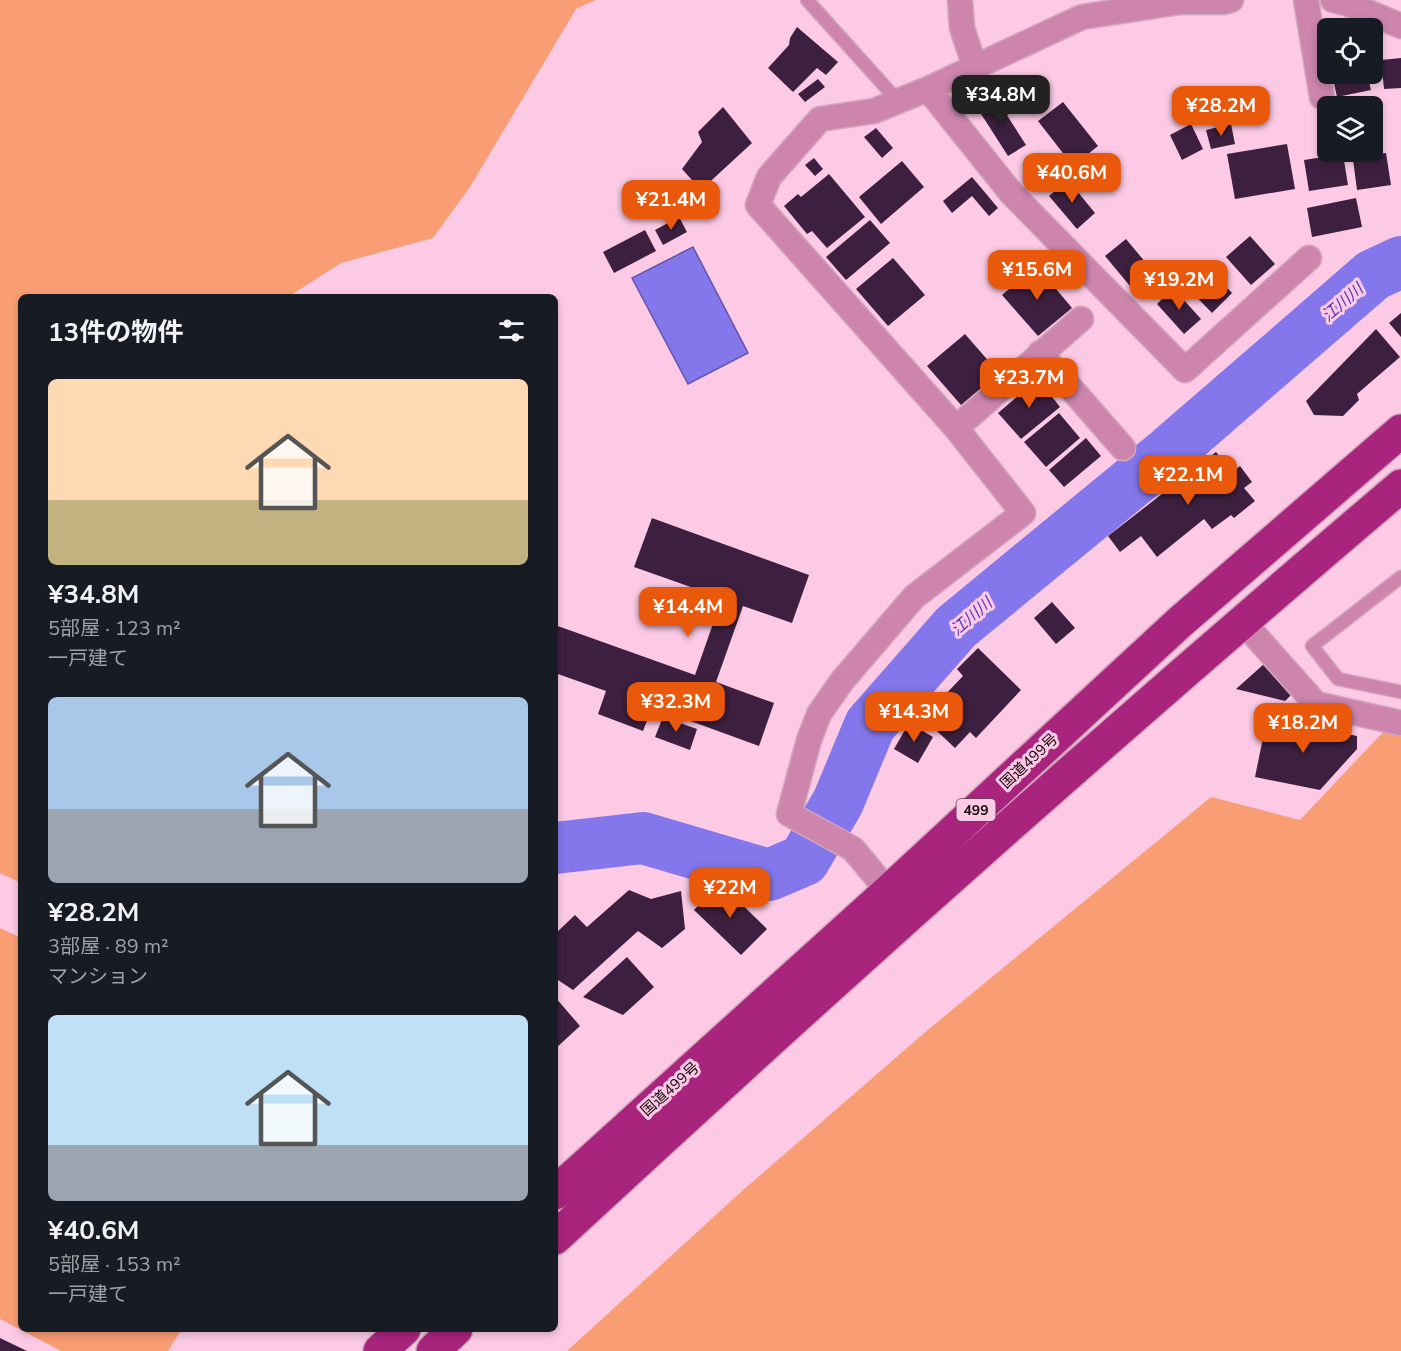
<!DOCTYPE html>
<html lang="ja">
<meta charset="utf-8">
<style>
body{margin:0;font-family:"Nunito Sans","Noto Sans JP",sans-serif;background:#242831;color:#f1f3f6;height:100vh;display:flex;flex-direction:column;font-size:22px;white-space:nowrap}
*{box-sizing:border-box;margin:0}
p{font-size:20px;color:#9ea1a6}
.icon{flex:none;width:33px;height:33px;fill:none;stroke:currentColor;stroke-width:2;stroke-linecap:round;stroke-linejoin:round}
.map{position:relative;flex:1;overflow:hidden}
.sheet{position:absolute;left:18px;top:294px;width:540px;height:1038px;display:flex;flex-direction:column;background:#171b24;border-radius:9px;box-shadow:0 3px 9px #0003}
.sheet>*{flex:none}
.controls{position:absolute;left:1317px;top:18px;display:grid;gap:12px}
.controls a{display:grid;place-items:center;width:66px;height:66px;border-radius:9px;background:#171b24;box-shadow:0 3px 9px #0003;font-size:30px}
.price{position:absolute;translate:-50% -51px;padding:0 14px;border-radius:12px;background:#ea580c;color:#fff;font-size:20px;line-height:39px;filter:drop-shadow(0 2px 3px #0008)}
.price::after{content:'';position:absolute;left:50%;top:36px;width:18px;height:14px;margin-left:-9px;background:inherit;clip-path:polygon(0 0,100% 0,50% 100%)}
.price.active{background:#222;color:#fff}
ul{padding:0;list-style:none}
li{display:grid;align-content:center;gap:12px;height:318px;padding:0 30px}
li span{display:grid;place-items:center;height:186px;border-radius:9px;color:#555}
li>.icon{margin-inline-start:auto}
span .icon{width:108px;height:108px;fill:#fffc;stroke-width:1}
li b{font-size:26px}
h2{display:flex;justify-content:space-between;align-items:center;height:72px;padding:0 30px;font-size:26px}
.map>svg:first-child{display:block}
.green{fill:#f99e74}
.water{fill:#8377eb;stroke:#6255a9;stroke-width:1.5}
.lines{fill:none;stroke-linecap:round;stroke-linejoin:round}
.river{stroke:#8377eb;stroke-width:52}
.building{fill:#3d203f}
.service-casing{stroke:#d2a7be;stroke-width:15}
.minor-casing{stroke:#d2a7be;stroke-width:27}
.trunk-casing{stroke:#d2a7be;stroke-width:36}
.service{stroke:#cd85ae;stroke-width:12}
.minor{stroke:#cd85ae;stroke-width:24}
.trunk{stroke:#a8247d;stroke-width:33}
.labels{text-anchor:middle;stroke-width:6;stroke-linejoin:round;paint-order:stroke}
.shield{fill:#fccae5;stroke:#5a414e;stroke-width:1.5}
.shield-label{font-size:14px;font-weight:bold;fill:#15060e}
.street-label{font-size:15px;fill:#15060e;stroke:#fccae5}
.water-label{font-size:16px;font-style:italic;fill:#5033ba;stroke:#fccae5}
</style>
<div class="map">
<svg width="1401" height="1351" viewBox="0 0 1401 1351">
<rect width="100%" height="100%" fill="#fccae5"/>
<path class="green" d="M0 0H596L576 9 470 187 433 238 341 263 288 297H21V883L0 873Z
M1385 730 1401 732V1351H567L742 1191 930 1028 1211 797 1300 820Z
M0 928 21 938V1329H182L168 1351H61L0 1319Z"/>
<path class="water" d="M693 247 748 353 688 384 632 278Z"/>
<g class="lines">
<path class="river" d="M555 848 643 838 769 875 804 860 838 802 870 725 956 627 1170 451 1373 275 1401 262"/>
</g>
<path class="building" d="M1354 23 1355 28H1328L1326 56 1322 28Z
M797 27 838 62 826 75 817 68 793 92 768 68 789 45 790 38Z
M1372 32 1381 36 1372 53Z
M1401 58V88L1384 89 1381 60Z
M1332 74H1367L1371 90 1337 97Z
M818 79 825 87 805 102 798 94Z
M994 95 1026 145 1008 156 976 106Z
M1063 102 1098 146 1073 166 1038 121Z
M723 107 752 143 701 190 682 169 702 142 698 132Z
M1191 124 1203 149 1182 160 1170 135Z
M1231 124 1235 144 1211 149 1206 130Z
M876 128 893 148 882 158 864 137Z
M1374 131 1377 154 1386 153 1391 185 1357 190 1352 152H1372Z
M1287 144 1295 189 1235 199 1227 154Z
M1343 154 1348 185 1309 191 1304 160Z
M814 158 823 169 815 176 805 165Z
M902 161 924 187 881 224 859 197Z
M829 174 865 217 827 248 812 231 807 234 784 206 798 194 801 197Z
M972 177 998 208 989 216 972 196 952 213 943 201Z
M1068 180 1095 213 1077 229 1049 196Z
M1356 198 1362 227 1312 237 1307 208Z
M679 217 687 232 663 245 655 230Z
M870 220 890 243 846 280 826 257Z
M645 230 656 251 614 273 603 252Z
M1250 236 1275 264 1251 285 1226 257Z
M1126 239 1151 269 1130 286 1105 256Z
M893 258 925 295 888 326 856 289Z
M1204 263 1232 293 1212 313 1183 283Z
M1037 266 1072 308 1038 336 1002 295Z
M1173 288 1201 319 1184 334 1157 304Z
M1401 313V337L1389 323Z
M1376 329 1400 357 1357 394 1359 400 1343 416 1314 415 1306 401Z
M965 334 999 373 961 405 927 366Z
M1038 379 1060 407 1021 439 998 413Z
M1059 413 1080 438 1046 467 1024 442Z
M1086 438 1101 456 1064 487 1049 470Z
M1216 452 1232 472 1240 466 1252 482 1244 488 1255 501 1234 518 1231 515 1212 529 1204 519 1157 557 1141 536 1120 552 1108 536Z
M652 518 809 575 792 623 743 606 716 682 774 703 759 746 652 707 643 731 598 714 606 691 555 673V625L695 675 722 598 634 567Z
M1052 602 1075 628 1056 644 1034 618Z
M978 648 1021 690 976 738 970 732 955 748 923 718 963 676 957 669Z
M1264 664 1292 694 1285 701 1236 689Z
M663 717 697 729 690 750 655 737Z
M1267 718 1357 736V749L1320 790 1255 777Z
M909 723 933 737 918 763 894 749Z
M720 883 767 929 741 955 694 910Z
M629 890 651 899 681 891 685 929 662 948 638 931 573 990 555 978V934L575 915 587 927Z
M627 957 654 987 623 1015 583 997Z
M555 997 580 1026 555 1049Z
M0 1338 27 1351H0Z"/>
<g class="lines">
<g class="service-casing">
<path id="service" d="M807 0 899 102
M1401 577 1312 646 1338 679 1401 692"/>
</g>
<g class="minor-casing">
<path id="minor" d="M960 0 962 28 975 67
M1306 0 1322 97
M1333 0 1346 3 1401 26
M1180 2H1224L1231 0
M928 89 1012 194 1185 370 1309 258
M1040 353 1123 448
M956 428 1081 319
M1242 621 1316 704 1401 723
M898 903 853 849 789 814 809 740 819 714 842 681 914 597 1023 513 956 428 758 205 769 177 820 119 874 111 928 89 1082 17 1180 2V0"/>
</g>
<g class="trunk-casing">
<path id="trunk" d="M555 1193 889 891 1180 622 1401 431
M555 1238C832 981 1114 730 1401 486
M380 1351 404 1329
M433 1351 456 1329"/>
</g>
<use href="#service" class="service"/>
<use href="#minor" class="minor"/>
<use href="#trunk" class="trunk"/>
</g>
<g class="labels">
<rect class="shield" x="956.5" y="799" width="39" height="22" rx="4.5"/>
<g class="shield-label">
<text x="976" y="815">499</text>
</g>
<g class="street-label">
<text transform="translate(1029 761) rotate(-43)" y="5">国道499号</text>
<text transform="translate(670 1089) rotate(-42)" y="5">国道499号</text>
</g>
<g class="water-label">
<text transform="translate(1342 302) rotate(-41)" y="6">江川川</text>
<text transform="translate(971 616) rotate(-41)" y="6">江川川</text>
</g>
</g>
</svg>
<div class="controls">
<a><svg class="icon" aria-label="locate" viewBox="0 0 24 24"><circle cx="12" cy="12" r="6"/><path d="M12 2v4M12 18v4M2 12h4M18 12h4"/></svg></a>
<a><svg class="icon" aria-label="layers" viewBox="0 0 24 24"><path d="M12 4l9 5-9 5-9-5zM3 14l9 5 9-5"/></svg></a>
</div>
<b class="price active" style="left:1001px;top:126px">¥34.8M</b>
<b class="price" style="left:1221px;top:137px">¥28.2M</b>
<b class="price" style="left:1072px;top:204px">¥40.6M</b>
<b class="price" style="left:671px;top:231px">¥21.4M</b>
<b class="price" style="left:1037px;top:301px">¥15.6M</b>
<b class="price" style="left:1179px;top:311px">¥19.2M</b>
<b class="price" style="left:1029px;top:409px">¥23.7M</b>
<b class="price" style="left:1188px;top:506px">¥22.1M</b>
<b class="price" style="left:688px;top:638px">¥14.4M</b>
<b class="price" style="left:676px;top:733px">¥32.3M</b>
<b class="price" style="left:914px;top:743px">¥14.3M</b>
<b class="price" style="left:1303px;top:754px">¥18.2M</b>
<b class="price" style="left:730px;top:919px">¥22M</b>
<section class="sheet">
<h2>13件の物件<svg class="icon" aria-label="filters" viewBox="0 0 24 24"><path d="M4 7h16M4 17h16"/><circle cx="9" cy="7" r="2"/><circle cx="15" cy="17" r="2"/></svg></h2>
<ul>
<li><span style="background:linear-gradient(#ffd9b3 65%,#c2b280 0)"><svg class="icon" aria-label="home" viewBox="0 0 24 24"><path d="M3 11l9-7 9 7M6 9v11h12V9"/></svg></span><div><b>¥34.8M</b><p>5部屋 · 123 m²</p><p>一戸建て</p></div></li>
<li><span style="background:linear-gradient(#a9c7e8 60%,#9aa5b1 0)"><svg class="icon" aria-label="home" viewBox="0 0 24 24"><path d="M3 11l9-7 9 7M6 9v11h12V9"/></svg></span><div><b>¥28.2M</b><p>3部屋 · 89 m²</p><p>マンション</p></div></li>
<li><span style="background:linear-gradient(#bfe0f5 70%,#9aa5b1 0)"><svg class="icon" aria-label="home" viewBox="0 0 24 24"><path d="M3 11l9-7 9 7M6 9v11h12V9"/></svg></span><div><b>¥40.6M</b><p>5部屋 · 153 m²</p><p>一戸建て</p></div></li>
</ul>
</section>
</div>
